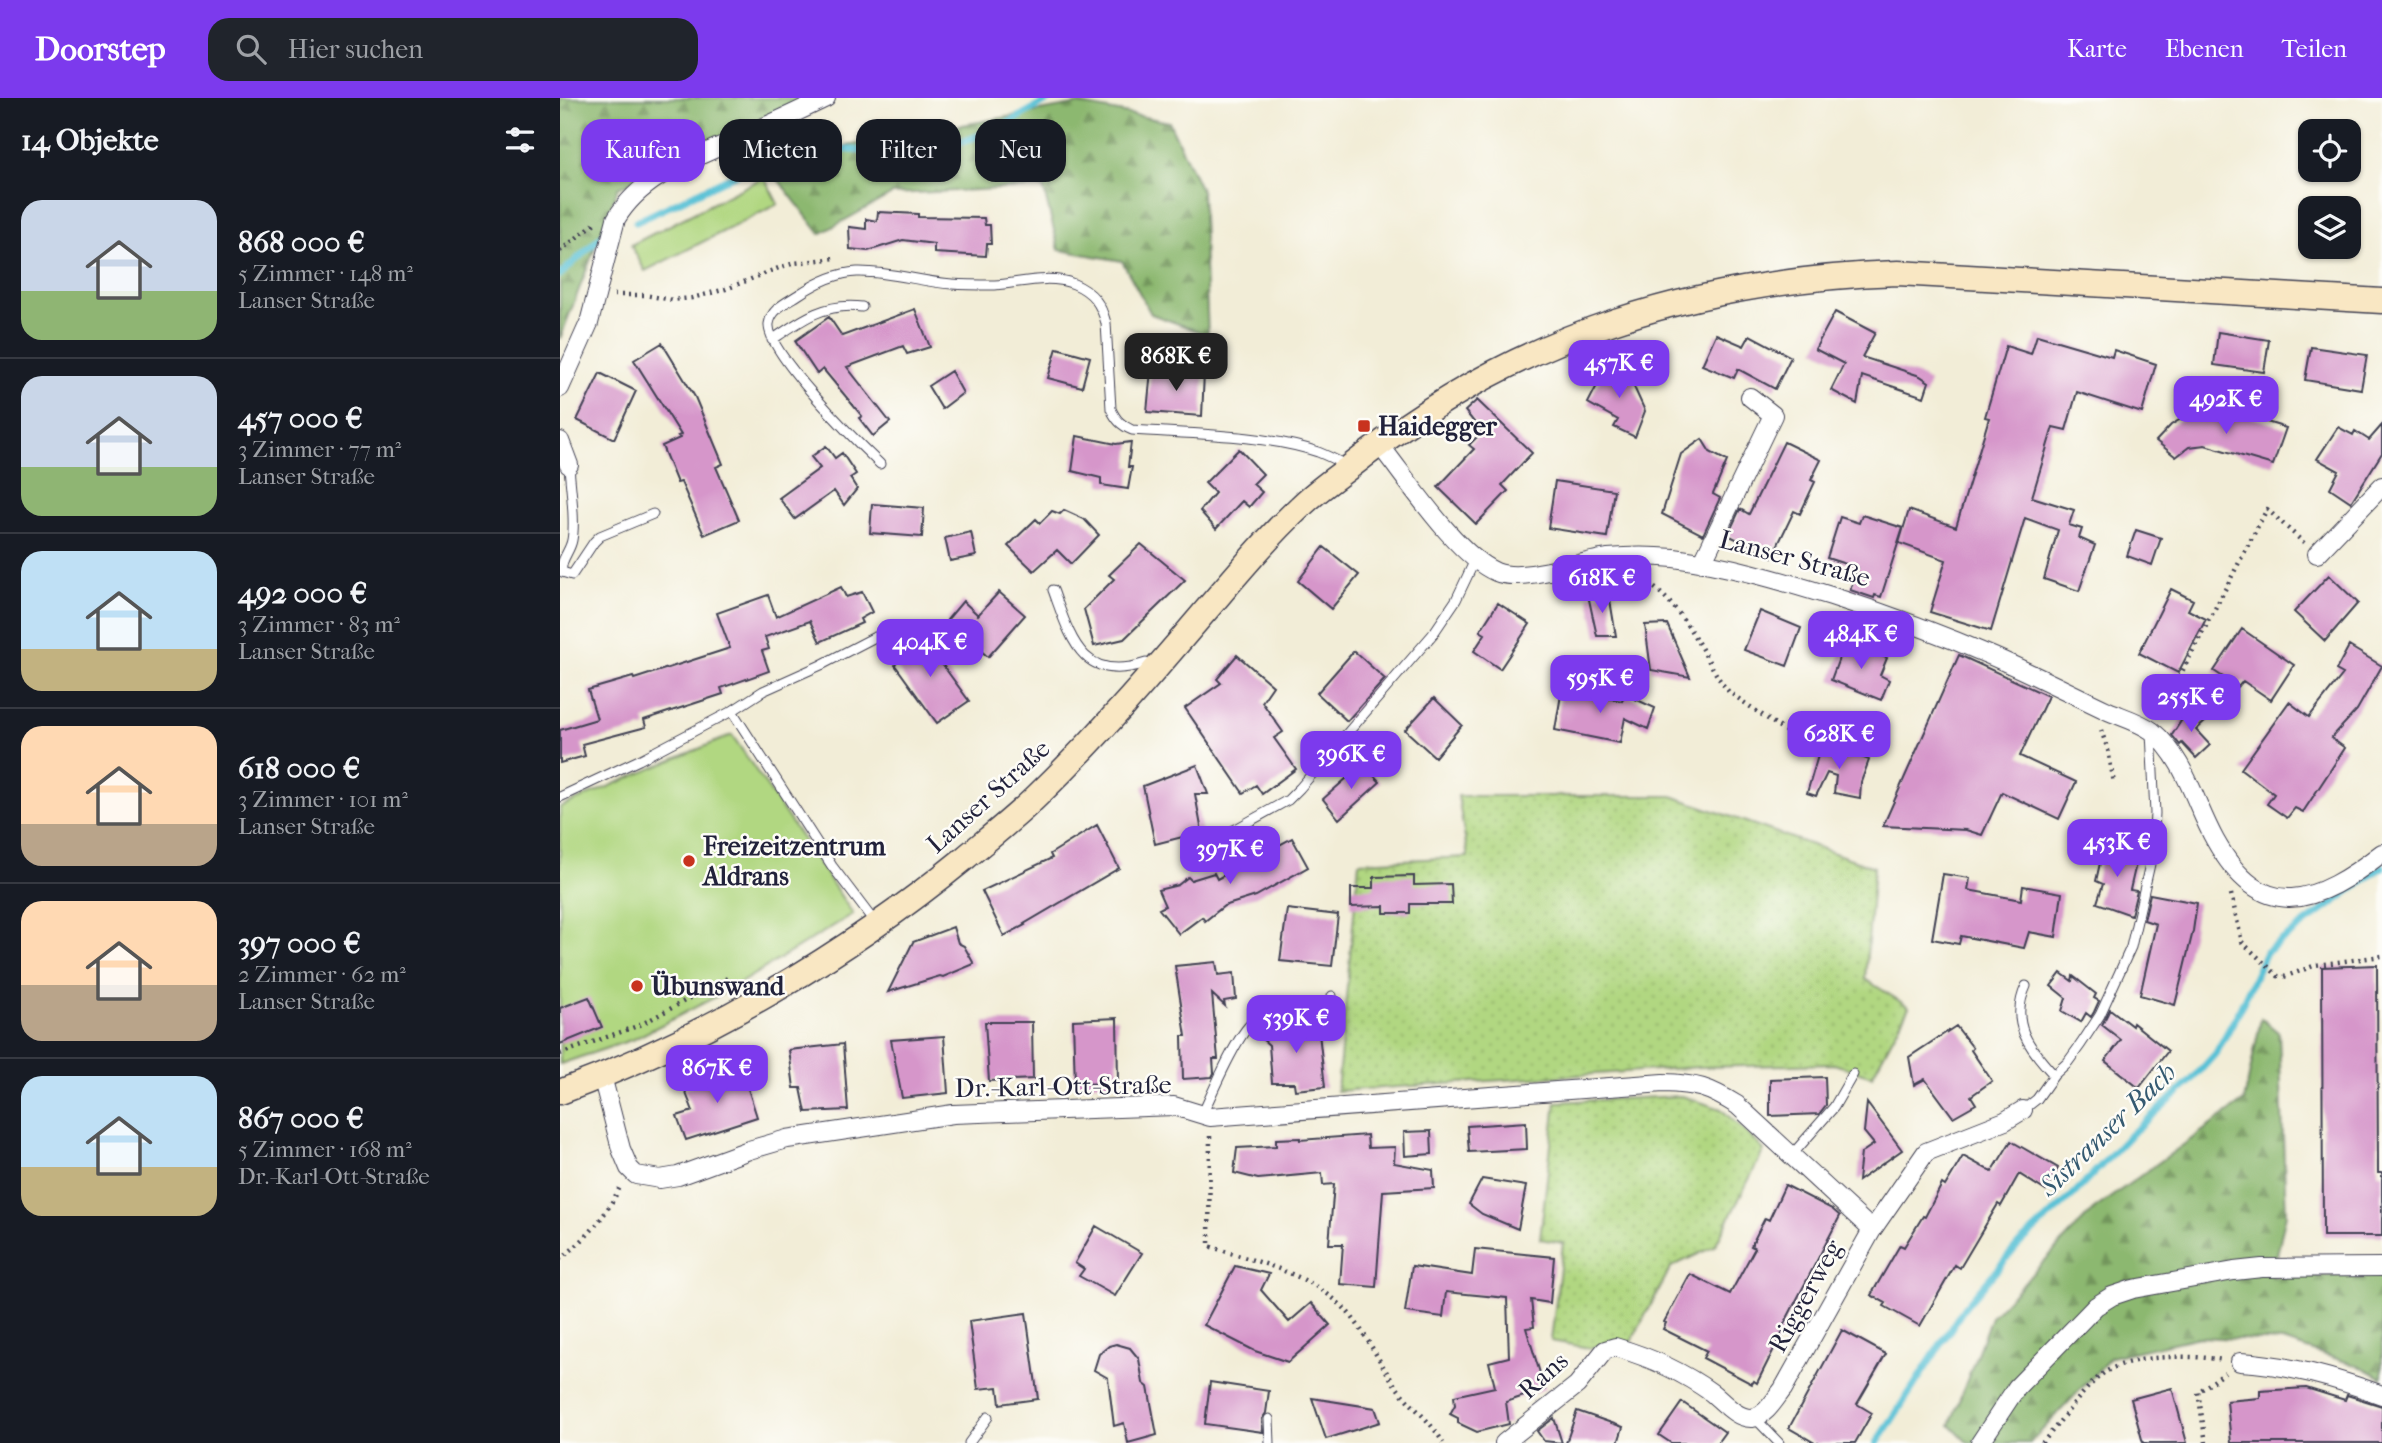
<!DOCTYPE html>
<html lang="de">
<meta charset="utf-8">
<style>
body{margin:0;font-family:"IM FELL French Canon",serif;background:#20242c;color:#f1f3f6;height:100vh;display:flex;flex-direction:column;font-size:26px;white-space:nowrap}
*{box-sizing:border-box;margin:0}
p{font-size:23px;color:#9ea1a6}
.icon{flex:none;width:38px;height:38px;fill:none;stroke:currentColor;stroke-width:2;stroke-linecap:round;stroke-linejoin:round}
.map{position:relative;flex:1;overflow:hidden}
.sheet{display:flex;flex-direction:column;background:#171b24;width:560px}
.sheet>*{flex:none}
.guide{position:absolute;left:21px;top:21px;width:665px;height:63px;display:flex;gap:14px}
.tools{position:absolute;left:1738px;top:21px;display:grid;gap:14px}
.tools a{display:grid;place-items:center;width:63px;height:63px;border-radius:14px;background:#171b24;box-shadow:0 2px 5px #0004;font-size:35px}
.price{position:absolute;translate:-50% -60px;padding:0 16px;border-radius:14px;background:#7c3aed;color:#fff;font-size:23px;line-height:46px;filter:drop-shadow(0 2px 4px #0008)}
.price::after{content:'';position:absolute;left:50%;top:42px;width:21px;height:16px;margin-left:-10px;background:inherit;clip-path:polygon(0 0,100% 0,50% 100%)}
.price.current{background:#222;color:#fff}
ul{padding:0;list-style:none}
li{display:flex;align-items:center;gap:21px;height:175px;padding:0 21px}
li+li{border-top:2px solid #363941}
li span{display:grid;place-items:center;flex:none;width:196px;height:140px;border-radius:21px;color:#555}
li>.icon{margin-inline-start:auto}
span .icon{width:84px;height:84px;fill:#fffc;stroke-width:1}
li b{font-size:30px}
h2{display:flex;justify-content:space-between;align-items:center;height:84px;padding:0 21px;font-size:30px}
.pill{padding:0 24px;border-radius:21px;background:#171b24;box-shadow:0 2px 5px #0004;font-size:24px;line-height:63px}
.pill.current{background:#7c3aed;color:#fff}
header{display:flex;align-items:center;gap:42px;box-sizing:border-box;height:98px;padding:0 35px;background:#7c3aed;color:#fff}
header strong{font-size:33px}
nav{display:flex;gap:38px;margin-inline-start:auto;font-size:24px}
.search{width:490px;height:63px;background:#20242c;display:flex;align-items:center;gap:18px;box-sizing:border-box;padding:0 24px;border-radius:21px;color:#9ea1a6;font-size:26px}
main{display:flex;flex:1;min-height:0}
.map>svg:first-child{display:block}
.grass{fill:url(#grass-dots);stroke:#6a7c5e;stroke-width:2}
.forest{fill:url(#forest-firs);stroke:#576d55;stroke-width:2}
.pitch{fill:#b1d781;stroke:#6a7c5e;stroke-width:2}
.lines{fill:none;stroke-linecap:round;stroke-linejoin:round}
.stream{stroke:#59c1d6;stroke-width:7}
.building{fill:#d696ca}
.lane-casing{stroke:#414052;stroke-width:11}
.street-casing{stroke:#414052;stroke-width:20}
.secondary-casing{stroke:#414052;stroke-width:27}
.path{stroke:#414052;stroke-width:4.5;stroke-dasharray:2 5;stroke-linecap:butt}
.lane{stroke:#fff;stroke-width:9}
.street{stroke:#fff;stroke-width:18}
.secondary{stroke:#f9e7c3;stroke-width:24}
.poi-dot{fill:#c8321e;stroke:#fdfcf7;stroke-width:2.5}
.labels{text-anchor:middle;stroke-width:5;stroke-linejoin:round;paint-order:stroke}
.poi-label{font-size:26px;font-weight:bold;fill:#22223b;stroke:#fdfcf7;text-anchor:start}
.street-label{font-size:26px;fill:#22223b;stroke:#fdfcf7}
.water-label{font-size:28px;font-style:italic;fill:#355a71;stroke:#fdfcf7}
</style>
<header>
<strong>Doorstep</strong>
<div class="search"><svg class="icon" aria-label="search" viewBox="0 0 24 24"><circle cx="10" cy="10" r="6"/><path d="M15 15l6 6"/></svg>Hier suchen</div>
<nav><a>Karte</a><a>Ebenen</a><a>Teilen</a></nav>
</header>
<main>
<section class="sheet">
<h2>14 Objekte<svg class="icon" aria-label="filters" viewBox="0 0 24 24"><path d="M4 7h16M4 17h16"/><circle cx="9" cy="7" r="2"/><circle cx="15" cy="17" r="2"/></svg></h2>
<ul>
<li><span style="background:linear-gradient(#c9d6e8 65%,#8fb573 0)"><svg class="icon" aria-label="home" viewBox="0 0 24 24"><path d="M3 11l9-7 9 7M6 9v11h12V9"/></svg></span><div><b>868 000 €</b><p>5 Zimmer · 148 m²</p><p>Lanser Straße</p></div></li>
<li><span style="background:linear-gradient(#c9d6e8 65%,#8fb573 0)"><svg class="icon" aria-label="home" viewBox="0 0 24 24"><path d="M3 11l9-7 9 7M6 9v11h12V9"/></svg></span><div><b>457 000 €</b><p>3 Zimmer · 77 m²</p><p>Lanser Straße</p></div></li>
<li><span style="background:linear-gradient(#bfe0f5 70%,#c2b280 0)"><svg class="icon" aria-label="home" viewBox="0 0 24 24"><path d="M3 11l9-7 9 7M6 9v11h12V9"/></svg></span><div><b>492 000 €</b><p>3 Zimmer · 83 m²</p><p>Lanser Straße</p></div></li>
<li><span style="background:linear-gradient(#ffd9b3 70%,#b9a48a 0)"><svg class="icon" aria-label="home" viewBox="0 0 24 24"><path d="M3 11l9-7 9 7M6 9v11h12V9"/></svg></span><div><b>618 000 €</b><p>3 Zimmer · 101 m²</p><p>Lanser Straße</p></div></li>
<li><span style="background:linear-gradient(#ffd9b3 60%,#b9a48a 0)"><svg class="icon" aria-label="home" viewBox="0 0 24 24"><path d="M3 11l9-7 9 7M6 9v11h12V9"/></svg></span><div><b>397 000 €</b><p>2 Zimmer · 62 m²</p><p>Lanser Straße</p></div></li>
<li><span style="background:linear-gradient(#bfe0f5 65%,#c2b280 0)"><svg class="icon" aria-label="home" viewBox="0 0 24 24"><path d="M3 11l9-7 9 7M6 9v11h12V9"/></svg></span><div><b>867 000 €</b><p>5 Zimmer · 168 m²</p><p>Dr.-Karl-Ott-Straße</p></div></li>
</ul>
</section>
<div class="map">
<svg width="1822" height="1345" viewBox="0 0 1822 1345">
<defs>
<pattern id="grass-dots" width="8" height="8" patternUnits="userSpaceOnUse" patternTransform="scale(1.75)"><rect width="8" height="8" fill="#b1d781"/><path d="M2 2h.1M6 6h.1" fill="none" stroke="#98b870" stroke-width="1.8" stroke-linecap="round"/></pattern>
<pattern id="forest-firs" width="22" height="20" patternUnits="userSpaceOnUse" patternTransform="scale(1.75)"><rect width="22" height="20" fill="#8cb86f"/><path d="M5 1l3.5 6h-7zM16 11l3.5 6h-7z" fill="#72955c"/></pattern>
</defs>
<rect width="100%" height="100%" fill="#fdfcf7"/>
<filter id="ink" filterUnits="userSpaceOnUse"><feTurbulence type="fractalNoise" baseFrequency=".0143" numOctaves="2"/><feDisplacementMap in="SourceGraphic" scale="14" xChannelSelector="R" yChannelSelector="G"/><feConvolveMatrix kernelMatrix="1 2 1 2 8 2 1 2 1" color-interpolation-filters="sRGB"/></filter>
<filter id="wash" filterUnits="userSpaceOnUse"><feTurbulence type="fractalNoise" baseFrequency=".00686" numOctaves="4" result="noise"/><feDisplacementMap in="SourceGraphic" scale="28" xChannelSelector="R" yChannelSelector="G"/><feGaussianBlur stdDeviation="1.57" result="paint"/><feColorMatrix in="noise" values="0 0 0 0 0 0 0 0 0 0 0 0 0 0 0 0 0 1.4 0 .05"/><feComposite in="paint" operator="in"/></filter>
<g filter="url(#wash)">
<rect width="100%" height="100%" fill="#f2edd7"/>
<path class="grass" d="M898 698H1112L1314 769 1305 881 1349 909 1312 978 1274 966 1140 969 777 993 799 764 908 759Z
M1122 998 1161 1011 1204 1052 1155 1148 1111 1169 1071 1244 1029 1250 991 1243 1003 1145 980 1141 996 1004Z"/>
<path class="forest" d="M0 0H244L58 90 0 241Z
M518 6 609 24 642 94 648 237 591 216 562 163 499 152 483 89 332 96 260 136 204 63Z
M1701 920 1719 935 1726 1116 1712 1179 1822 1176V1280L1804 1270 1723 1243 1639 1239 1551 1259 1470 1345H1408L1390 1327 1431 1219 1533 1112 1684 1003Z"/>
<path class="pitch" d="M204 79 218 106 85 173 71 147Z
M172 637 293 816 167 893 74 941 0 966V709Z"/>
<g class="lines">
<path class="stream" d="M76 124 204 63 227 49 333 54 397 46 441 29 492 0
M0 177 44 136
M1317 1345 1404 1210 1459 1146 1513 1097 1569 1038 1631 983 1656 955 1679 913 1706 854 1822 769"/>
</g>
<g id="blocks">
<path class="building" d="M318 114 358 116V119L424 120 425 127H430L431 146H427L426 158 374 155V146L343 142 308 153 290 151 289 129 306 131V121L317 123Z
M355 211 370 249 347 256 343 248 287 269 330 324 313 338 299 320 302 318 263 271 257 276 235 243 269 219 282 238Z
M1275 214 1315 235 1302 259 1360 278 1369 284 1364 299 1302 278 1297 306 1271 292 1284 266 1255 251Z
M1658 234 1709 242 1704 274 1654 267Z
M1156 236 1184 248 1190 237 1231 259 1215 291 1178 271 1174 280 1142 267Z
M1477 237 1552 259 1554 252 1596 266 1582 315 1517 294 1506 332 1493 329 1472 399 1514 412 1509 427 1522 431 1519 440 1535 447 1519 493 1484 481 1498 432 1465 420 1431 533 1370 514 1386 462 1339 445 1349 412 1396 429 1429 320 1425 319 1446 248 1471 256Z
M102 245 135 299 163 366 156 369 179 422 144 437 121 384 117 385 102 348 120 340 118 338 121 337 74 262Z
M1751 249 1807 257 1801 291 1745 282Z
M497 250 530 259 522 289 488 280Z
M1049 264 1061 270 1064 279 1076 285 1074 289 1085 313 1075 339 1054 329 1058 322 1028 305Z
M591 272 644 275 642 318 587 314Z
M391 273 403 295 382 311 368 288Z
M40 275 76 293 54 341 17 322Z
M917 302 972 355 942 387 948 393 916 426 878 389 914 351 909 347 922 334 905 313Z
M1668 312 1726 330 1713 367 1645 347 1629 349 1616 359 1596 343 1611 327 1621 321 1640 317 1666 319Z
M1822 327V355L1791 404 1770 390 1779 373 1757 361 1778 329 1793 337 1795 333 1809 342Z
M517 338 556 346 571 344 568 369H572L568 391 541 387V380L512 373Z
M1142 341 1150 354 1167 363 1153 396 1160 400 1143 437 1102 416 1121 356Z
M1224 344 1261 362 1251 382 1255 384 1240 416 1234 413 1212 459 1168 437 1180 411 1189 416Z
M266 348 275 360 282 355 296 376 290 380 297 391 284 407 274 393 235 421 219 400 260 370 251 359Z
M679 351 703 376 693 386 702 394 689 409 682 403 656 431 640 413 655 395 645 385Z
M995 383 1054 392 1047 439 988 430Z
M312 406 364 410 362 439 310 435Z
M504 412 524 421 539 437 511 466 497 452 474 473 448 448 476 421 480 425 492 413 500 416Z
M1302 417 1343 430 1321 499 1315 497 1314 500 1290 492 1298 470 1267 460 1280 419 1299 425Z
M1576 432 1601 440 1592 467 1567 458Z
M411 434 416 458 390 463 385 440Z
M581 446 625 482 564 541 534 548 524 511 554 481 549 477Z
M764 449 799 477 771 511 738 483Z
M1769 477 1798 505 1765 543 1734 514Z
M281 489 286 499 302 494 312 514 300 521 302 525 260 544 250 523 205 539 209 551 202 553 209 573 161 590 163 596 84 622 86 629 22 646 25 658 0 665V632L37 621 28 592 73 579 74 581 170 550 157 515 208 497 216 519Z
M1611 491 1633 502 1628 512 1646 521 1618 575 1579 555Z
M439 494 465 517 428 559 387 522 403 503 418 517Z
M1049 496 1056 538H1037L1028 497Z
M938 505 970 526 940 571 914 553 925 536 920 533Z
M1200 513 1241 530 1227 568 1184 552Z
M1107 526 1130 579 1091 572 1085 527Z
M1682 531 1734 567 1711 602 1683 583 1678 589 1654 573Z
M360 536 409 603 377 625 335 567 343 557 338 552Z
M1285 544 1327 560 1320 577 1329 582 1321 602 1271 582Z
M1789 548 1822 568 1797 612 1771 640 1785 650 1743 714 1735 710 1727 720 1707 706 1714 696 1681 671 1729 604 1749 619 1783 576 1776 572Z
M794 553 825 581 787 623 757 595Z
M677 557 713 588 702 604 723 634 714 640 736 671 702 696 696 687 683 695 625 610 661 585 657 581Z
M1399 557 1488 598 1460 658 1516 684 1499 721 1442 694 1422 737 1406 732 1323 728Z
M1002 591 1062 603 1064 596 1095 610 1088 631 1065 620 1060 645 995 632Z
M874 600 902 627 875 659 845 632Z
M1630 609 1645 624 1636 632 1650 647 1636 660 1622 645 1620 647 1612 637Z
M1262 644 1309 662 1301 684 1300 700 1274 695 1276 678 1267 675 1256 698 1247 695Z
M803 666 820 684 779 721 763 701Z
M637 667 648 696H635L642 734 595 746 583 688Z
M537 727 559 770 464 826 465 827 444 838 422 793 492 760 490 756Z
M732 740 748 769 696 798 664 808 645 823 642 819 619 836 599 811 605 808 598 792 618 787 628 779 631 782 654 775 657 781Z
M1544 747 1578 757 1570 792 1577 793 1571 817 1537 805 1543 786 1536 783Z
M1383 776 1410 780 1408 792 1461 802 1463 788 1502 795 1496 839 1469 834 1464 850 1401 838 1399 846 1372 841Z
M854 778V787L891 786 892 806H850V815H824V808L791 809V790H814V779Z
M1590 796 1637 805 1633 833 1615 907 1580 897 1596 826 1584 822Z
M727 811 778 817 772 868 720 863Z
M393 829 398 845 404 848 414 866 383 879 380 878 328 894 353 844Z
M656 864 658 877 674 875 676 901 664 903 665 908 652 896 658 961H653L654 975 652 979 623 981 622 938H626L615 868Z
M1817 867 1818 1075H1822V1138H1763L1762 869Z
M1501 875 1512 883 1513 878 1536 896 1534 900 1539 903 1534 914 1531 919 1526 915 1521 924 1502 913 1506 900 1491 888Z
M29 899 42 929 0 946V910Z
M1550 911 1572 928 1573 925 1608 953 1579 990 1545 963 1561 942 1542 927Z
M557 920 558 985 515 986 513 922Z
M425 924H472L473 981 429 983Z
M719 926 722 929 758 926 765 989 735 992 734 985H712L709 947 701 940 707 927Z
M1396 928 1413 950 1411 952 1432 983 1411 998 1416 1006 1393 1019 1365 981 1354 987 1349 959Z
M384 938 388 995 342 1000 331 942Z
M283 946 288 1012 246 1014 241 990H234L229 952Z
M182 972 197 1019 126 1042 117 1018 133 1013 124 990Z
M1265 979 1266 1007 1259 1016 1210 1018V981Z
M1307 1005 1342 1052 1298 1083 1301 1055 1314 1046 1304 1034Z
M966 1024 967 1051 909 1054 907 1028Z
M871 1033 872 1056 845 1058 844 1034Z
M807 1037 808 1050 835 1049 834 1065 873 1072 874 1090 823 1093 816 1189 780 1186 783 1146H769L774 1086 763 1087 762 1075 698 1081 674 1075 677 1050 716 1048V1041L740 1040V1042Z
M1451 1043 1498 1070 1486 1093 1459 1076 1441 1108 1438 1106 1400 1170 1395 1167 1360 1228 1324 1208 1326 1205 1311 1197 1340 1147 1344 1149 1363 1118 1365 1119 1382 1086 1385 1088 1403 1058 1432 1074Z
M922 1081 966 1088 958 1131 922 1116 909 1106Z
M1225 1087 1272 1111 1280 1118 1221 1232 1223 1233 1197 1285 1194 1283 1192 1286 1143 1260 1147 1253 1103 1231 1106 1225 1104 1224 1130 1176 1170 1196 1195 1150 1191 1148 1205 1120 1209 1122Z
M536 1128 582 1155 555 1198 519 1178 524 1171 515 1165Z
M915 1151 994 1159 990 1205 971 1202 974 1229 966 1230 985 1291 946 1304 949 1326 917 1334 898 1325V1320L890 1316 895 1307 894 1298 935 1289 929 1264 949 1259 947 1200 886 1194 883 1219 845 1214 852 1168 912 1177Z
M675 1168 709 1176 701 1192 729 1224 751 1205 770 1227 728 1264 695 1253 644 1227Z
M466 1215 478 1301 440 1306 438 1289 418 1291 409 1223Z
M1282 1232 1326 1256 1297 1306 1312 1315 1295 1345H1255L1229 1330Z
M556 1246 570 1250 579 1261 583 1285 588 1289 597 1337 568 1345 564 1325 554 1328 548 1280 534 1272 539 1256 549 1248Z
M650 1284 709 1293 706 1315 702 1321 703 1334 645 1326Z
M1612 1290 1627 1345H1583L1571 1301Z
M1746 1290 1785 1302 1787 1297 1822 1308V1345H1671L1667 1303 1700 1300V1293Z
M752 1300 815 1310 820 1324 766 1341Z
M1122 1304 1165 1334 1157 1345H1111L1099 1337Z
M1017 1313 1063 1329 1058 1345H1006Z
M994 1320 1002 1345 984 1343 977 1333Z"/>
</g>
</g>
<g filter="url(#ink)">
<use href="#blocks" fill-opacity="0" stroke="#414052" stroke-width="2"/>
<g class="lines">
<g class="lane-casing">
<path id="lane" d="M212 242C241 222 265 204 302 209
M320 366C298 345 206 254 209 226 211 211 227 204 238 197 256 185 276 175 297 174 329 173 361 184 392 186 406 187 421 187 435 187 461 185 489 176 514 186 533 194 541 206 546 225L551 311C556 322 561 327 572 332 628 336 705 336 758 354 768 358 778 363 788 368
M9 367C10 389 16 421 12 442 10 454 0 461 2 474L12 477 34 444 40 438 93 416
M493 492C511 541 522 586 586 565L594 570
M172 613 272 768 316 826
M0 699 79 662 172 613 203 593 261 567 315 539
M647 747 728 702 740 690 873 536 896 502 915 462
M1466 888C1449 925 1469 950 1494 977
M1463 1012 1477 1001 1494 977 1508 964 1521 946 1540 917 1571 849 1593 753 1595 715 1591 634
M642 1017C651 998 679 930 696 922 719 912 768 933 772 898
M1231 1058 1274 1009 1293 976
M1194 1319 1219 1345
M709 1321 710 1345
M409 1345 428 1319"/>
</g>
<g class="street-casing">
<path id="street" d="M0 290 29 225 56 121C82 77 133 61 177 41 207 28 237 14 266 0
M0 343 9 367
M819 346C847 381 897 458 936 474 962 485 1018 464 1048 460 1069 458 1092 458 1114 460 1168 467 1219 482 1271 498 1327 516 1381 536 1434 559 1473 576 1510 595 1548 613 1562 619 1580 624 1592 633 1625 660 1635 706 1655 742 1703 828 1756 806 1822 755
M1757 456 1822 388
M1142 465 1213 317 1190 299
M42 978 61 1051 69 1070 76 1077 100 1081 118 1078 189 1052 227 1041 393 1016 614 1008 650 1019 1103 985C1137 986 1148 989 1177 1007L1312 1132
M1680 1264C1730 1267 1775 1280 1822 1297
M944 1345 1017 1287 1045 1252 1055 1249C1089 1259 1123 1274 1152 1295 1163 1304 1177 1321 1192 1320 1206 1318 1215 1301 1223 1291L1312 1132 1366 1054 1445 1023 1463 1012
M1420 1345 1457 1289 1536 1208 1552 1198 1573 1191 1674 1173 1702 1170 1822 1169"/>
</g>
<g class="secondary-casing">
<path id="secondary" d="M0 994C146 940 285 858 405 760 430 739 456 719 479 696 537 640 590 578 642 517 674 480 705 442 740 409 759 390 783 375 804 358 963 235 1138 182 1338 175L1822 203"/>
</g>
<path class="path" d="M0 153 35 125
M54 197H85L112 202 132 200 166 191 221 169 235 165 276 160
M1077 478C1119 501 1137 545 1161 584L1169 594 1241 644 1254 651
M1600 616 1707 411 1744 445
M1541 632 1548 652 1554 685
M1671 796 1682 844 1718 878 1724 879 1756 867 1822 858
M0 956 80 927 171 878
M650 1038 649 1148C699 1165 757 1176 792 1219 808 1240 820 1265 835 1287 850 1308 871 1322 883 1345
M0 1161C28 1140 46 1118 61 1087
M1482 1345C1500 1325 1526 1286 1547 1273 1576 1256 1632 1257 1664 1262
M1646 1345 1638 1294 1665 1275"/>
<use href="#lane" class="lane"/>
<use href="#street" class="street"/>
<use href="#secondary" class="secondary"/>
</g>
</g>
<g class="poi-dot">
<rect x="797" y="321" width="14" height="14" rx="3.5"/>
<circle cx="129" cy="763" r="7"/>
<circle cx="77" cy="888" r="7"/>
</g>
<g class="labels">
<g class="poi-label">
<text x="818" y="337">Haidegger</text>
<text x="143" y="757">Freizeitzentrum<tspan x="143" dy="30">Aldrans</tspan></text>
<text x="91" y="897">Übunswand</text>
</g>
<g class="street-label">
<text transform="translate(1235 460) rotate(15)" y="9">Lanser Straße</text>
<text transform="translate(428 698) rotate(-42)" y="9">Lanser Straße</text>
<text transform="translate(503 988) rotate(-1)" y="9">Dr.-Karl-Ott-Straße</text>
<text transform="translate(1245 1198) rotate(-61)" y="9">Riggerweg</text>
<text transform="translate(983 1277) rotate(-42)" y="9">Rans</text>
</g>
<g class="water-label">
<text transform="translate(1547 1031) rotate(-44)" y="10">Sistranser Bach</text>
</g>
</g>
</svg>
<div class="tools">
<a><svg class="icon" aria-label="locate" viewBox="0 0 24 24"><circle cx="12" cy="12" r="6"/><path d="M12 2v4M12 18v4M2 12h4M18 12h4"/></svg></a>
<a><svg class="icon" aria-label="layers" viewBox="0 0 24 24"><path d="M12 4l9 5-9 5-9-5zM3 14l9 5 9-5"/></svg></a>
</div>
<b class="price current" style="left:616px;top:295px">868K €</b>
<b class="price" style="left:1059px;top:302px">457K €</b>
<b class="price" style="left:1666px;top:338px">492K €</b>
<b class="price" style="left:1042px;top:517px">618K €</b>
<b class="price" style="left:1301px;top:573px">484K €</b>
<b class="price" style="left:370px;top:581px">404K €</b>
<b class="price" style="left:1040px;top:617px">595K €</b>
<b class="price" style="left:1631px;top:636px">255K €</b>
<b class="price" style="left:1279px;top:673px">628K €</b>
<b class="price" style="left:791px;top:693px">396K €</b>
<b class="price" style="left:1557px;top:781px">453K €</b>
<b class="price" style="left:670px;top:788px">397K €</b>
<b class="price" style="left:736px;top:957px">539K €</b>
<b class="price" style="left:157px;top:1007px">867K €</b>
<div class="guide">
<a class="pill current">Kaufen</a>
<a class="pill">Mieten</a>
<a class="pill">Filter</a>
<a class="pill">Neu</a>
</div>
</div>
</main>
